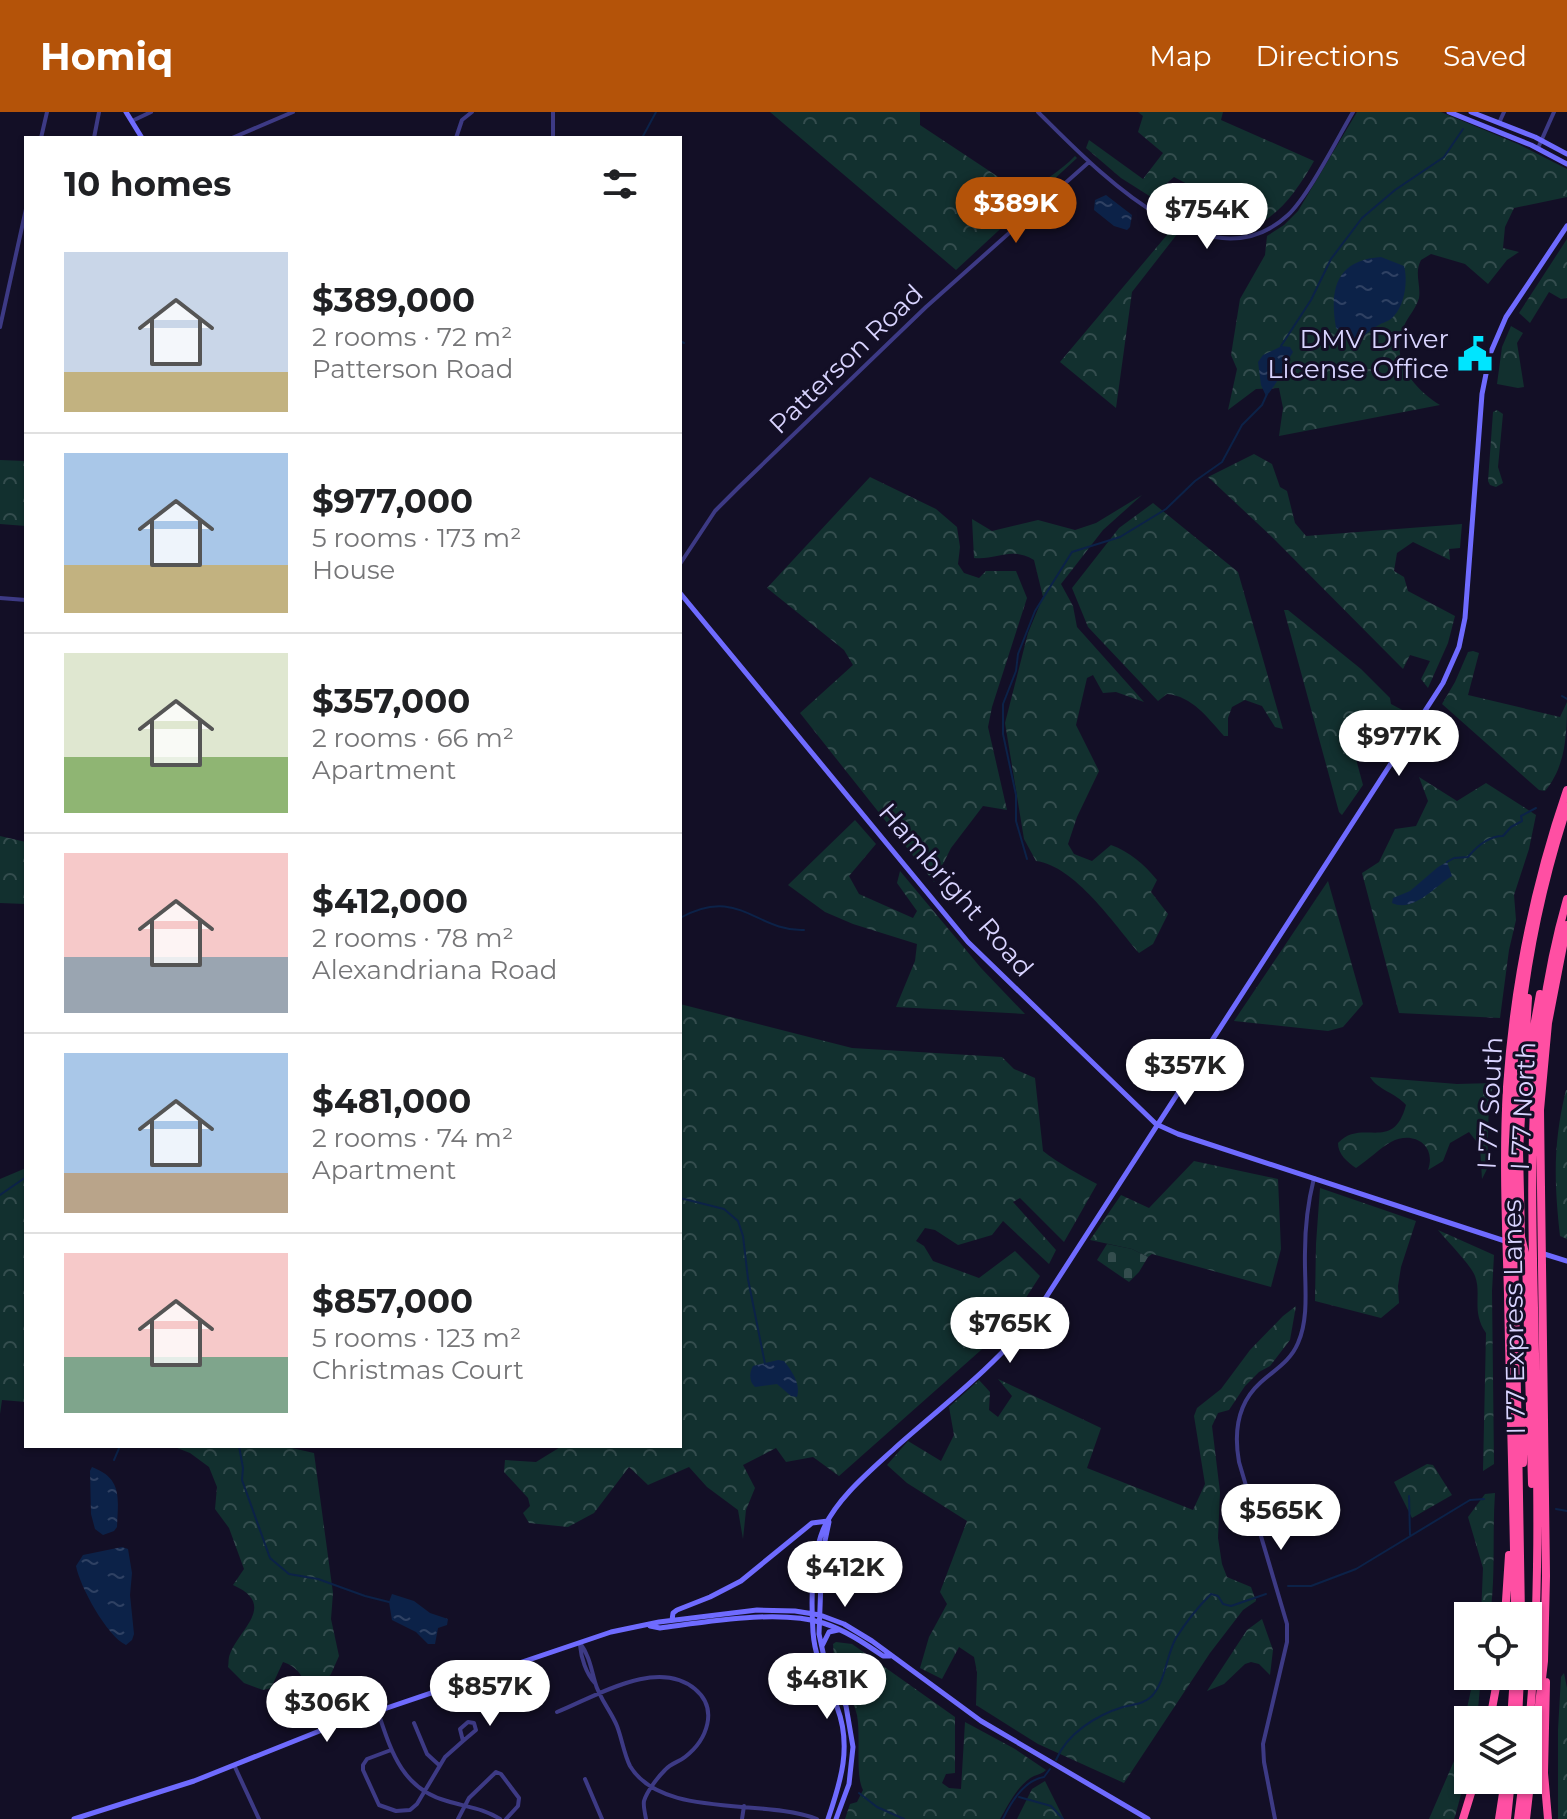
<!DOCTYPE html>
<meta charset="utf-8">
<style>
body{margin:0;font-family:Montserrat,sans-serif;background:#f2f2f2;color:#202124;height:100vh;display:flex;flex-direction:column;font-size:30px;white-space:nowrap}
*{box-sizing:border-box;margin:0}
p{font-size:26px;color:#757577}
.icon{flex:none;width:44px;height:44px;fill:none;stroke:currentColor;stroke-width:2;stroke-linecap:round;stroke-linejoin:round}
.map{position:relative;flex:1;overflow:hidden}
.side{position:absolute;left:24px;top:24px;width:658px;height:1312px;display:flex;flex-direction:column;background:#fff;border-radius:0px;box-shadow:0 2px 6px #0004}
.side>*{flex:none}
.fabs{position:absolute;left:1454px;top:1490px;display:grid;gap:16px}
.fabs a{display:grid;place-items:center;width:88px;height:88px;border-radius:0px;background:#fff;box-shadow:0 2px 6px #0004;font-size:40px}
.price{position:absolute;translate:-50% -68px;padding:0 18px;border-radius:28px;background:#fff;color:#222;font-size:26px;line-height:52px;filter:drop-shadow(0 2px 4px #0008)}
.price::after{content:'';position:absolute;left:50%;top:48px;width:24px;height:18px;margin-left:-12px;background:inherit;clip-path:polygon(0 0,100% 0,50% 100%)}
.price.selected{background:#b45309;color:#fff}
ul{padding:0;list-style:none}
li{display:flex;align-items:center;gap:24px;height:200px;padding:0 40px}
li+li{border-top:2px solid #e0e0e0}
li span{display:grid;place-items:center;flex:none;width:224px;height:160px;border-radius:0px;color:#555}
li>.icon{margin-inline-start:auto}
span .icon{width:96px;height:96px;fill:#fffc;stroke-width:1}
li b{font-size:34px}
h2{display:flex;justify-content:space-between;align-items:center;height:96px;padding:0 40px;font-size:34px}
header{display:flex;align-items:center;gap:48px;box-sizing:border-box;height:112px;padding:0 40px;background:#b45309;color:#fff}
header strong{font-size:38px}
nav{display:flex;gap:44px;margin-inline-start:auto;font-size:28px}
.map>svg:first-child{display:block}
.forest{fill:url(#forest-crowns)}
.cemetery{fill:url(#cemetery-stones)}
.water{fill:url(#water-ripples)}
.lines{fill:none;stroke-linecap:round;stroke-linejoin:round}
.stream{stroke:#0c2248;stroke-width:2}
.street{stroke:#3d3a85;stroke-width:4}
.secondary{stroke:#6f6bff;stroke-width:5}
.highway{stroke:#ff4fa3;stroke-width:8}
.labels{text-anchor:middle;stroke-width:6;stroke-linejoin:round;paint-order:stroke}
.poi-label{font-size:26px;fill:#d9d4ff;stroke:#130f26;text-anchor:end}
.street-label{font-size:26px;fill:#d9d4ff;stroke:#130f26}
</style>
<header>
<strong>Homiq</strong>
<nav><a>Map</a><a>Directions</a><a>Saved</a></nav>
</header>
<div class="map">
<svg width="1567" height="1707" viewBox="0 0 1567 1707">
<defs>
<pattern id="forest-crowns" width="20" height="18" patternUnits="userSpaceOnUse" patternTransform="scale(2)"><rect width="20" height="18" fill="#12302f"/><path d="M2 6a3 3 0 1 1 6 0M12 15a3 3 0 1 1 6 0" fill="none" stroke="#344d4e"/></pattern>
<pattern id="cemetery-stones" width="16" height="16" patternUnits="userSpaceOnUse" patternTransform="scale(2)"><rect width="16" height="16" fill="#12302f"/><path d="M2 7V4a2 2 0 0 1 4 0v3zM10 15v-3a2 2 0 0 1 4 0v3z" fill="#344d4e"/></pattern>
<pattern id="water-ripples" width="26" height="14" patternUnits="userSpaceOnUse" patternTransform="scale(2)"><rect width="26" height="14" fill="#0c2248"/><path d="M2 4q2-2 4 0t4 0M15 11q2-2 4 0t4 0" fill="none" stroke="#2f4163"/></pattern>
</defs>
<rect width="100%" height="100%" fill="#130f26"/>
<path class="forest" d="M770 0H920V13L1024 82C1041 70 1061 59 1075 44L1077 46 956 158Z
M1138 0H1223L1221 8 1314 49C1288 95 1255 136 1196 112 1183 106 1170 98 1158 91L1164 86 1201 107 1218 106 1212 85 1174 65 1151 85 1121 66 1086 36 1089 28 1143 67 1163 41 1138 20 1143 4Z
M1357 0H1441L1518 32 1567 57V85L1514 96 1505 115 1503 136 1519 140 1507 148 1488 172 1465 152 1431 142 1421 148C1414 161 1421 172 1419 186 1416 197 1408 204 1404 214 1389 247 1413 276 1440 293L1279 324 1283 296 1279 276 1256 277 1228 298 1237 257 1231 243 1240 187 1265 143 1267 124 1284 113 1298 99Z
M1172 117 1178 121 1132 180 1116 296 1060 250Z
M1567 127V186L1561 187 1549 180 1530 211 1519 201Z
M1511 214 1523 221 1517 231 1524 275 1518 276 1497 272 1502 235Z
M1497 298 1503 302 1498 355 1503 371 1496 375 1490 373 1488 369 1493 300Z
M1254 342 1272 352 1280 375 1287 379 1295 411 1306 424 1462 412 1460 436 1449 437 1450 448 1413 430 1397 441 1394 459 1404 465 1408 479 1455 504 1448 531 1428 576 1421 567 1430 549 1410 543 1403 557 1273 426 1208 365Z
M0 348 26 349V414L0 412Z
M870 365 936 397 957 415 960 435 958 452 964 461 979 466 986 459H1016L1027 486 992 595 988 615 1007 698 983 694 951 736 934 770 800 601 853 553 844 538 767 476Z
M1142 383 1103 418 1061 472 1073 494 1077 515 1144 590 1116 580 1103 581 1093 563 1087 566 1076 613 1099 659 1077 705 1068 732 1074 742 1092 749 1111 733C1130 740 1144 752 1157 768L1151 780 1168 802 1153 832 1139 841C1114 812 1075 754 1036 749L1024 727 1005 611 1028 521 1043 485 1034 448C1009 434 999 448 974 446L972 407 992 419 1038 408 1075 418 1096 411Z
M1153 391 1238 460 1283 617 1275 615 1262 594 1245 588 1232 595 1228 606V624H1224C1208 606 1192 584 1167 582L1158 589 1088 515 1072 476 1119 416Z
M1284 498H1288L1361 557 1390 586 1391 592 1408 601 1399 614 1390 620 1371 611 1352 632 1363 673 1342 703 1339 700Z
M1473 539 1479 541 1468 583 1560 605 1567 590C1567 622 1566 654 1545 679L1539 678 1442 592 1455 570 1468 540Z
M1419 665 1457 689 1486 671 1536 703 1529 737 1514 783 1516 808 1509 838 1500 906 1399 901 1362 761 1379 750 1395 717 1416 714 1428 689Z
M855 708 876 732 849 764 859 782 913 806 917 799 897 771 900 759 981 856 1025 902 896 895 915 849 917 832 853 812 825 800 788 773Z
M0 724 26 730V792L0 791Z
M1328 769 1363 892 1343 915 1328 919 1234 909Z
M680 892 852 936 1002 945 1014 957 1035 966 1043 1039C1058 1051 1080 1063 1097 1072L1064 1130 1020 1086 1013 1090 1056 1138 1049 1152 1003 1109 992 1123 958 1133 935 1118 925 1116 916 1129 924 1134 933 1149 979 1166 1015 1139 1040 1164 1007 1215 839 1364 813 1345 786 1350 776 1336 743 1353 755 1376 746 1398 743 1427 738 1398 707 1375 689 1355 648 1373 629 1355 594 1401 568 1415 529 1411 523 1401 530 1394 528 1386 504 1360 505 1348 536 1350 562 1334H680Z
M1370 965 1457 972 1494 971 1489 988 1487 1057 1482 1067 1480 1034 1469 1020 1450 1031 1443 1049 1428 1058C1437 1033 1413 1018 1391 1030 1380 1036 1367 1049 1356 1056 1347 1050 1338 1042 1338 1031 1362 1005 1393 1042 1406 993 1396 981 1378 978 1370 965Z
M1566 978H1567V1127L1560 1124C1554 1070 1553 1031 1566 978Z
M1194 1049 1278 1067 1281 1137 1271 1175 1152 1142 1148 1145 1132 1137 1090 1128 1121 1083 1149 1096Z
M26 1056V1290L2 1288 0 1302V1067Z
M1320 1076 1416 1109 1401 1155 1398 1174 1399 1191 1381 1206 1315 1189 1316 1132Z
M1438 1118 1494 1143 1492 1179 1494 1352 1483 1359 1486 1221C1471 1199 1482 1183 1475 1164 1471 1153 1446 1128 1438 1118Z
M1296 1194 1290 1228 1270 1254 1259 1260 1245 1274 1229 1298 1218 1301 1212 1314 1220 1380 1218 1426 1222 1452 1227 1465 1251 1475 1256 1489 1243 1498 1210 1541 1124 1671 1038 1632 976 1593 977 1560 974 1545 959 1535 942 1567 920 1556 929 1525 947 1492 940 1480 967 1409 907 1371 887 1353 908 1329 941 1349 954 1323 949 1295 979 1268 990 1280 989 1298 998 1305 1012 1284 998 1267 1101 1316 1087 1356 1193 1398 1205 1372 1194 1304 1197 1296 1221 1277 1250 1238 1283 1204Z
M172 1334H283L314 1341 333 1481 331 1507 339 1544 331 1562 319 1577 307 1574C301 1562 296 1554 283 1550L271 1576 263 1578 244 1571 228 1555C229 1551 228 1546 230 1542 239 1517 278 1493 233 1473L244 1457 229 1416 215 1397 217 1375 209 1355 190 1341Z
M1427 1352 1433 1353 1452 1383 1412 1406 1394 1370Z
M1495 1381C1492 1422 1496 1463 1490 1504H1481L1483 1456 1468 1405 1485 1382Z
M1262 1507 1273 1538 1270 1563 1259 1552 1251 1550 1245 1552 1224 1572 1207 1579 1247 1518Z
M836 1530 852 1532 955 1605V1661L946 1662 942 1671 949 1676 961 1677 965 1610 1015 1637 1046 1658C1043 1661 1039 1662 1034 1664 1019 1671 1008 1693 1000 1707H845L850 1692 857 1690 863 1678C855 1663 861 1625 857 1603 853 1586 841 1574 836 1557 833 1549 834 1540 833 1532Z
M1564 1561 1567 1576V1707H1558V1618L1561 1565Z
M1474 1564H1481L1477 1608H1468V1656L1456 1701 1454 1707H1429L1457 1642Z
M1045 1669 1064 1707H1017L1032 1677Z"/>
<path class="cemetery" d="M1107 1132 1132 1137 1148 1145 1139 1160 1129 1170 1097 1148Z"/>
<path class="water" d="M1106 83 1132 103 1130 115 1127 118 1114 114 1094 98 1095 88Z
M1381 145 1404 154C1408 168 1405 192 1394 204 1389 210 1383 210 1377 214 1371 217 1367 222 1361 226H1350L1336 216C1329 176 1337 148 1381 145Z
M1282 234 1290 235 1293 240C1284 254 1278 272 1266 284L1261 273 1258 250 1263 243Z
M1447 750 1452 764C1435 774 1414 801 1392 791L1393 786 1410 779 1438 755Z
M778 1248 784 1249C792 1259 801 1272 797 1285L791 1284 777 1272 755 1275C749 1270 749 1261 753 1254Z
M92 1355C123 1367 118 1386 117 1415L114 1419 103 1423 95 1417 91 1402 90 1359Z
M122 1435 128 1437 132 1461 130 1483 134 1522 132 1528 126 1533C107 1524 80 1475 76 1454L83 1443Z
M392 1482 414 1489 430 1501 448 1507 447 1513 438 1516 435 1532H428L416 1520 392 1508 389 1490Z"/>
<g class="lines">
<path class="stream" d="M642 26 656 0
M680 229 684 231
M1281 234 1311 188 1331 147 1362 106 1395 78 1444 45 1463 17
M1562 584 1567 587
M1027 747 1016 709V683L1003 622V592L1016 559 1018 542 1035 499 1072 440 1120 425 1166 397 1195 369 1222 350 1242 313 1262 293 1267 282
M1447 750 1454 746 1468 745C1477 734 1488 724 1503 724L1511 715 1522 709 1521 704 1536 696
M680 806C739 773 756 820 804 818
M0 1083 26 1065
M680 1086 724 1097 738 1109 743 1124 748 1167 765 1252
M239 1334 243 1356 242 1368 270 1446 289 1462 318 1467 365 1484 389 1490
M114 1348 120 1334
M1409 1384 1410 1423
M1556 1397 1567 1399
M1288 1474H1311L1356 1457 1470 1388 1484 1387
M1056 1648C1067 1621 1097 1603 1123 1595 1134 1592 1144 1592 1152 1584 1166 1568 1166 1544 1176 1526 1186 1510 1197 1496 1211 1482L1218 1484 1223 1492 1231 1494 1266 1482
M859 1681 877 1695 904 1707
M1019 1685 1051 1694 1063 1707
M1003 1707C1011 1690 1024 1668 1044 1665L1050 1657"/>
<path class="street" d="M553 0V26
M1038 0C1093 54 1207 178 1288 103 1309 83 1337 27 1353 0
M132 9 151 0
M1499 11 1504 0
M41 26 47 0
M94 26 99 0
M232 26 293 0
M456 26 462 8 472 0
M1538 36 1554 0
M0 215 26 97
M680 452 715 399 740 374 926 195 1089 50
M0 486 26 488
M580 1531C589 1543 591 1556 595 1570 599 1586 611 1599 617 1614 622 1627 624 1642 630 1654 662 1707 763 1686 817 1707
M580 1533C581 1545 586 1562 595 1571
M378 1600C391 1639 402 1677 447 1689 466 1695 483 1696 500 1707
M557 1600C595 1585 657 1545 695 1577 719 1597 707 1628 685 1645 679 1650 671 1651 665 1658 658 1665 647 1679 644 1689 643 1694 645 1701 646 1707
M468 1610 474 1611 476 1618 463 1629 460 1617Z
M414 1611 427 1642 439 1653
M391 1638 367 1647 363 1653V1658L379 1693 396 1699 410 1698 417 1692 445 1645 463 1629
M234 1653 259 1707
M585 1667 602 1707
M458 1707 469 1686 496 1660 501 1662 519 1686 518 1694 506 1707
M742 1707 744 1694
M1275 1707 1264 1650 1263 1632 1287 1530V1512L1239 1350C1234 1322 1237 1292 1260 1271 1274 1258 1290 1250 1298 1231 1310 1204 1304 1169 1305 1140 1305 1115 1308 1090 1314 1066"/>
<path class="secondary" d="M126 0 142 26
M1449 0 1531 33 1567 52
M1471 0 1535 25 1567 42
M680 481 968 830 1156 1012 1178 1022 1505 1129
M1541 1141 1567 1149
M829 1410 822 1443 819 1522 826 1554 846 1594 853 1635 849 1672 836 1707
M672 1508 673 1501 677 1498 710 1485 741 1469 812 1411 828 1409
M650 1514 660 1516C706 1510 779 1497 823 1511 845 1518 864 1531 883 1544H890
M822 1534 829 1520 838 1518
M74 1707 194 1669 322 1618 611 1520 659 1510 757 1498 795 1499 820 1503 844 1512 872 1529 981 1609 1148 1707
M828 1707C841 1669 852 1634 837 1595 827 1569 815 1548 813 1520 811 1488 811 1448 823 1418 836 1387 870 1359 895 1336 941 1295 993 1256 1032 1207L1443 571 1459 535 1465 506 1482 282 1490 242 1506 205 1567 114"/>
<path class="highway" d="M1528 886 1519 1039 1521 1125 1526 1145 1532 1372
M1527 980 1531 931 1540 882
M1523 1351 1524 1309
M1505 1504 1509 1443
M1515 1504C1514 1397 1510 1289 1508 1182 1506 1113 1503 1044 1507 975 1514 874 1534 774 1567 678
M1521 1504C1520 1399 1517 1293 1515 1188 1514 1117 1511 1046 1515 975 1520 880 1537 786 1567 695
M1546 1570 1544 1661 1548 1707
M1490 1608 1498 1564
M1511 1608 1514 1564
M1518 1608 1520 1564
M1528 1626C1542 1483 1537 1340 1534 1196 1531 1054 1527 926 1567 787
M1463 1707 1475 1668
M1499 1707 1505 1668
M1507 1707 1511 1668
M1518 1707 1523 1668
M1526 1707 1544 1549 1546 1464 1540 998 1548 911 1567 813"/>
</g>
<defs>
<g id="civic-bare" transform="scale(2.76)"><path d="M-.6-6.5H3V-4.5H.6V-3L4-1V1h2V6H-6V1h2V-1L-.6-3ZM-1.2 2.5V6h2.4V2.5Z" fill="#00e5ff" stroke="#130f26" stroke-width="2.5" paint-order="stroke"/></g>
</defs>
<g fill-rule="evenodd">
<use href="#civic-bare" x="1475" y="242"/>
</g>
<g class="labels">
<g class="poi-label">
<text x="1449" y="236">DMV Driver<tspan x="1449" dy="30">License Office</tspan></text>
</g>
<g class="street-label">
<text transform="translate(846 247) rotate(-44)" y="9">Patterson Road</text>
<text transform="translate(956 778) rotate(49)" y="9">Hambright Road</text>
<text transform="translate(1490 991) rotate(-87)" y="9">I-77 South</text>
<text transform="translate(1523 994) rotate(-87)" y="9">I 77 North</text>
<text transform="translate(1514 1205) rotate(-91)" y="9">I 77 Express Lanes</text>
</g>
</g>
</svg>
<div class="fabs">
<a><svg class="icon" aria-label="locate" viewBox="0 0 24 24"><circle cx="12" cy="12" r="6"/><path d="M12 2v4M12 18v4M2 12h4M18 12h4"/></svg></a>
<a><svg class="icon" aria-label="layers" viewBox="0 0 24 24"><path d="M12 4l9 5-9 5-9-5zM3 14l9 5 9-5"/></svg></a>
</div>
<b class="price selected" style="left:1016px;top:133px">$389K</b>
<b class="price" style="left:1207px;top:139px">$754K</b>
<b class="price" style="left:1399px;top:666px">$977K</b>
<b class="price" style="left:1185px;top:995px">$357K</b>
<b class="price" style="left:1010px;top:1253px">$765K</b>
<b class="price" style="left:1281px;top:1440px">$565K</b>
<b class="price" style="left:845px;top:1497px">$412K</b>
<b class="price" style="left:827px;top:1609px">$481K</b>
<b class="price" style="left:490px;top:1616px">$857K</b>
<b class="price" style="left:327px;top:1632px">$306K</b>
<section class="side">
<h2>10 homes<svg class="icon" aria-label="filters" viewBox="0 0 24 24"><path d="M4 7h16M4 17h16"/><circle cx="9" cy="7" r="2"/><circle cx="15" cy="17" r="2"/></svg></h2>
<ul>
<li><span style="background:linear-gradient(#c9d6e8 75%,#c2b280 0)"><svg class="icon" aria-label="home" viewBox="0 0 24 24"><path d="M3 11l9-7 9 7M6 9v11h12V9"/></svg></span><div><b>$389,000</b><p>2 rooms · 72 m²</p><p>Patterson Road</p></div></li>
<li><span style="background:linear-gradient(#a9c7e8 70%,#c2b280 0)"><svg class="icon" aria-label="home" viewBox="0 0 24 24"><path d="M3 11l9-7 9 7M6 9v11h12V9"/></svg></span><div><b>$977,000</b><p>5 rooms · 173 m²</p><p>House</p></div></li>
<li><span style="background:linear-gradient(#dfe7d0 65%,#8fb573 0)"><svg class="icon" aria-label="home" viewBox="0 0 24 24"><path d="M3 11l9-7 9 7M6 9v11h12V9"/></svg></span><div><b>$357,000</b><p>2 rooms · 66 m²</p><p>Apartment</p></div></li>
<li><span style="background:linear-gradient(#f6c9c9 65%,#9aa5b1 0)"><svg class="icon" aria-label="home" viewBox="0 0 24 24"><path d="M3 11l9-7 9 7M6 9v11h12V9"/></svg></span><div><b>$412,000</b><p>2 rooms · 78 m²</p><p>Alexandriana Road</p></div></li>
<li><span style="background:linear-gradient(#a9c7e8 75%,#b9a48a 0)"><svg class="icon" aria-label="home" viewBox="0 0 24 24"><path d="M3 11l9-7 9 7M6 9v11h12V9"/></svg></span><div><b>$481,000</b><p>2 rooms · 74 m²</p><p>Apartment</p></div></li>
<li><span style="background:linear-gradient(#f6c9c9 65%,#7fa58c 0)"><svg class="icon" aria-label="home" viewBox="0 0 24 24"><path d="M3 11l9-7 9 7M6 9v11h12V9"/></svg></span><div><b>$857,000</b><p>5 rooms · 123 m²</p><p>Christmas Court</p></div></li>
</ul>
</section>
</div>
